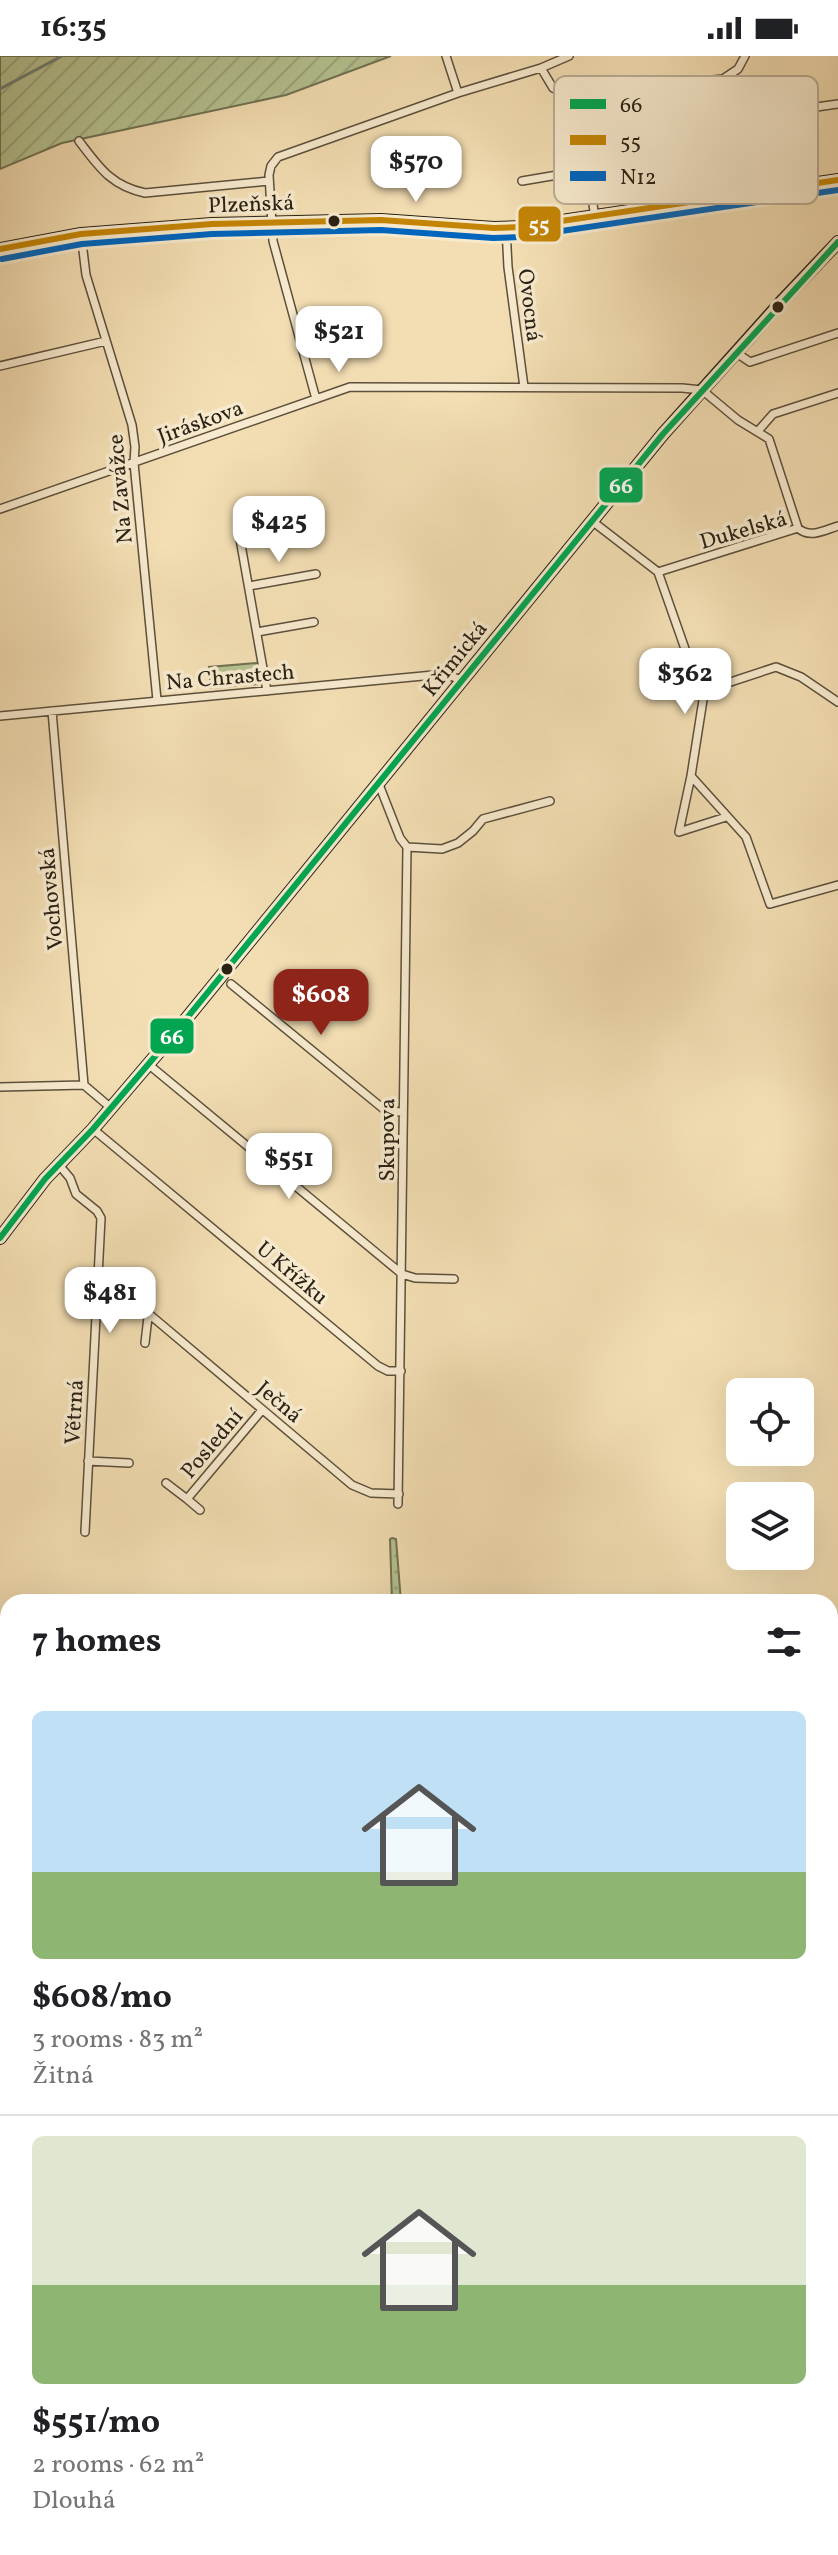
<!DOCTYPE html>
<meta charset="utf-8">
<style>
body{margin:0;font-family:Vollkorn,serif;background:#f6f6f6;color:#202124;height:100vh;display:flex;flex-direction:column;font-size:30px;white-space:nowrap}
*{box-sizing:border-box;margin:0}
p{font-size:26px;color:#757577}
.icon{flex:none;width:44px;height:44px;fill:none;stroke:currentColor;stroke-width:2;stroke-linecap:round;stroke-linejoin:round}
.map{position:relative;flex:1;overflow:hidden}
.drawer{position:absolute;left:0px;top:1538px;width:838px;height:962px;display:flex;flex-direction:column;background:#fff;border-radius:24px 24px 0 0;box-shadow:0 8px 32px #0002}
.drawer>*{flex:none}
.fabs{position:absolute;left:726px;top:1322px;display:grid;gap:16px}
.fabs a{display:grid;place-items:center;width:88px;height:88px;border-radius:12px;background:#fff;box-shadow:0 8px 32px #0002;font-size:40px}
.price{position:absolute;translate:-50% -68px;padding:0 18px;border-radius:16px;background:#fff;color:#222;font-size:26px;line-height:52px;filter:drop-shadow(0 2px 4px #0008)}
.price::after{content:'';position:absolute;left:50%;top:48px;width:24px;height:18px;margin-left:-12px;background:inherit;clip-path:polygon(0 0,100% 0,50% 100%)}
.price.selected{background:#8f2418;color:#fff}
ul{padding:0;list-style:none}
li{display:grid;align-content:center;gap:16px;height:424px;padding:0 32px}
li+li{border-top:2px solid #e0e0e0}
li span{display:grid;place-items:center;height:248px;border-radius:12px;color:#555}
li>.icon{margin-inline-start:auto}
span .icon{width:144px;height:144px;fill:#fffc;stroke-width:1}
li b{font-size:34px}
h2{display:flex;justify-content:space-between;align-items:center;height:96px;padding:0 32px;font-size:34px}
.status{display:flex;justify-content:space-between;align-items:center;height:56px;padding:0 40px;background:#fff;direction:ltr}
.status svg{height:22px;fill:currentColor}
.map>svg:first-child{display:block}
.grass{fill:url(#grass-dots);stroke:#707253;stroke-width:2}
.garden{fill:url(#garden-furrows);stroke:#707253;stroke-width:2}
.pitch{fill:#b5c291;stroke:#707253;stroke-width:2}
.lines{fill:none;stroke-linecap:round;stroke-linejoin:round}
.stream{stroke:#6e7e73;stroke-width:3}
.street-casing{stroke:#5c503c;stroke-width:10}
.secondary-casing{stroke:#2a2115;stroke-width:14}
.street{stroke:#f7eace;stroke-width:7}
.secondary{stroke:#f7eace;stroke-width:11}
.bus-1-casing{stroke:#f7eace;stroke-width:12}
.bus-2-casing{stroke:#f7eace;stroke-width:12}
.bus-3-casing{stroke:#f7eace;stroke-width:12}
.bus-1{stroke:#00a651;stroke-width:6}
.bus-2{stroke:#c48505;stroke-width:6}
.bus-3{stroke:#0065bd;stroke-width:6}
.bus-dot{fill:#2a2115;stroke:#f7eace;stroke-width:3}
.labels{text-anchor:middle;stroke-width:7;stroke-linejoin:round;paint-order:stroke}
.street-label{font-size:22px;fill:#2a2115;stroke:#f7eace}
.key{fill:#f7eace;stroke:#baae96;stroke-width:2}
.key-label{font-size:22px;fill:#2a2115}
.line-badge{stroke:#f7eace;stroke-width:3}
.badge-label{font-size:22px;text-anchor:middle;font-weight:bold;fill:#fff}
</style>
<div class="status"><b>16:35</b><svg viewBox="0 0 49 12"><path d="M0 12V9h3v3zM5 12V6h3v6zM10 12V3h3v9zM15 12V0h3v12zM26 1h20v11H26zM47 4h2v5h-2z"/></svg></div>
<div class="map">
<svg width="838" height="2499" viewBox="0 0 838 2499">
<defs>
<pattern id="grass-dots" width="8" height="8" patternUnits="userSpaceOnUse" patternTransform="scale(2)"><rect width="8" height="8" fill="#b5c291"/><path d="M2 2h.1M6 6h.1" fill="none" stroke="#9ca67c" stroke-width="1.8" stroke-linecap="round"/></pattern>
<pattern id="garden-furrows" width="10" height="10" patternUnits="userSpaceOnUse" patternTransform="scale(2)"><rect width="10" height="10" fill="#b5c291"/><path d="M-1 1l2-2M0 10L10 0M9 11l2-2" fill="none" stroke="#9ca67c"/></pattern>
</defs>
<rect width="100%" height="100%" fill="#f3deb3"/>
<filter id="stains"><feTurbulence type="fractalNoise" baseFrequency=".0025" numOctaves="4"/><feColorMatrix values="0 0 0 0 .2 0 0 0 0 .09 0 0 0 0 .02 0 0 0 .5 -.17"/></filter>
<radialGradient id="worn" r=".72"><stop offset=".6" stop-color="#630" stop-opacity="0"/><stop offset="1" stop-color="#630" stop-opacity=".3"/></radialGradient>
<path class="grass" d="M392 1482 396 1483 401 1546H392L390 1483Z
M830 2447H838V2499H380L373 2498 371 2492H830Z
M8 2448V2492H356V2498L0 2496V2449Z"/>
<path class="garden" d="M0 0H391L286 39 62 87 0 113Z"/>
<path class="pitch" d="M256 607 258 628 211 632 209 611Z"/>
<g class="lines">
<path class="stream" d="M0 33 62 0
M830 2445H838
M0 2451H8"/>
<g class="street-casing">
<path id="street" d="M446 0 458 37
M541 12 569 0
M779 42 781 56
M79 85C99 111 111 130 145 137L269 125
M522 125 581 115 591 136
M790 132 781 56 838 48
M692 146 688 121 787 107
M595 161 591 136 688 121 684 100
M506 172 508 211 524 331
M81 178 86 219 132 369 135 391 134 407 157 644
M735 296 750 306 838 277
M0 310 106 285
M316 343 273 185 269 119 271 110 278 101 458 37 541 12 553 32 566 38 723 23 738 13 745 0
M758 375 773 358 838 337
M0 453 350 331 682 332 702 334 738 364 769 383 798 472
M592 465 658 516 703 644 691 720 746 781 770 848 838 829
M658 516 798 472C810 483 825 474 838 470
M249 530 316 518
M257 576 314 566
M267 635 240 483 306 471
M700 636 776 611 801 621 838 646
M52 655 84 1029
M0 660 444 618 462 624
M691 720 679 776 726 761
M378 726 400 782 407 791 398 1448
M407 791 442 793 458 787 473 775 483 763 550 745
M231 928 386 1055 403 1056
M148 1008 402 1218 415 1222 454 1223
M0 1031 84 1029 111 1052
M93 1073 378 1310 388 1315H401
M59 1109 70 1122 76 1138 97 1155 101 1162 85 1476
M149 1258 352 1429 371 1437 399 1438
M145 1287 150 1243
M88 1405 129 1407
M166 1427 187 1443
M200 1454 187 1443 262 1354"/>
</g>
<g class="secondary-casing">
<path id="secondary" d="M0 193 81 178 212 168 381 164 494 172 521 171 838 124
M0 1182 45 1123 93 1073 169 984 663 378 783 244 838 186"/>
</g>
<use href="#street" class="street"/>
<use href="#secondary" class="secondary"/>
<g class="bus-1-casing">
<path id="bus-1" d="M0 1182 45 1123 93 1073 169 984 663 378 838 186"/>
</g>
<g class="bus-2-casing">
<path id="bus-2" d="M0 193 81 178 212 168 381 164 494 172 521 171 838 124"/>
</g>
<g class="bus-3-casing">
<path id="bus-3" d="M2 203 82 188 212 178 381 174 493 182 521 181 838 134"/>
</g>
<use href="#bus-1" class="bus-1"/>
<use href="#bus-2" class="bus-2"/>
<use href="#bus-3" class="bus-3"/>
</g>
<g class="bus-dot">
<circle cx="334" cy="165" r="7"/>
<circle cx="778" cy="251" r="7"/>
<circle cx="227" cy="913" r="7"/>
</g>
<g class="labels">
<g class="street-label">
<text transform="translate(251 147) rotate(-2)" y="8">Plzeňská</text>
<text transform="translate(531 249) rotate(83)" y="8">Ovocná</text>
<text transform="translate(200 365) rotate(-20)" y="8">Jiráskova</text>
<text transform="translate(119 433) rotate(-95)" y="8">Na Zavážce</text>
<text transform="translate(743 473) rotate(-16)" y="8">Dukelská</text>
<text transform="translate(454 602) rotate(-51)" y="8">Křimická</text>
<text transform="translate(230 620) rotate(-5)" y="8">Na Chrastech</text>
<text transform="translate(50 843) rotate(-95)" y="8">Vochovská</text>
<text transform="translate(386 1084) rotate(-90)" y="8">Skupova</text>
<text transform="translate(293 1216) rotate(40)" y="8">U Křížku</text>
<text transform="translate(280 1345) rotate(40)" y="8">Ječná</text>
<text transform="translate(73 1356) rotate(-87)" y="8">Větrná</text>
<text transform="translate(211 1387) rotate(-50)" y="8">Poslední</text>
</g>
</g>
<rect x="554" y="20" width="264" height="128" rx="12" class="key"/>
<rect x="570" y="43" width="36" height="10" fill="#00a651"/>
<rect x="570" y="79" width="36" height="10" fill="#c48505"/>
<rect x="570" y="115" width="36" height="10" fill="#0065bd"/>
<g class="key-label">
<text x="620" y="56">66</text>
<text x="620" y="92">55</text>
<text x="620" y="128">N12</text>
</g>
<g class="line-badge">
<rect x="517" y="149" width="45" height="38" rx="8" fill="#c48505"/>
<rect x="598" y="410" width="46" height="38" rx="8" fill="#00a651"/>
<rect x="149" y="961" width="46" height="38" rx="8" fill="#00a651"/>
</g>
<g class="badge-label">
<text x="539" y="176">55</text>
<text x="621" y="437">66</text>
<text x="172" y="988">66</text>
</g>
<rect width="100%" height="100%" filter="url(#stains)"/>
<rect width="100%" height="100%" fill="url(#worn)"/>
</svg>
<div class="fabs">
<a><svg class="icon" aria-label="locate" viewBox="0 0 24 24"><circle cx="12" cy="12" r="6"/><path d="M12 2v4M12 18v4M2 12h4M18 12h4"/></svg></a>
<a><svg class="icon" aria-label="layers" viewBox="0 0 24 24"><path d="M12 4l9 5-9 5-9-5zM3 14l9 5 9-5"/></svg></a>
</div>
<b class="price" style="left:416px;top:148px">$570</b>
<b class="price" style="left:339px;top:318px">$521</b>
<b class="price" style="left:279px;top:508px">$425</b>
<b class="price" style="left:685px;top:660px">$362</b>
<b class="price selected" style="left:321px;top:981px">$608</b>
<b class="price" style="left:289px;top:1145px">$551</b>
<b class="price" style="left:110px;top:1279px">$481</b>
<section class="drawer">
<h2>7 homes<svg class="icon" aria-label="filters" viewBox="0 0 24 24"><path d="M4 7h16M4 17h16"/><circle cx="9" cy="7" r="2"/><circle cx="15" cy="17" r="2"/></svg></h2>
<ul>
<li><span style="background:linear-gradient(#bfe0f5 65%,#8fb573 0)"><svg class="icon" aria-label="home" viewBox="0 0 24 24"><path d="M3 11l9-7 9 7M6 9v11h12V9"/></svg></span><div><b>$608/mo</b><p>3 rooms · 83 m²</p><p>Žitná</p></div></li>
<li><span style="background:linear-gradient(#dfe7d0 60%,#8fb573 0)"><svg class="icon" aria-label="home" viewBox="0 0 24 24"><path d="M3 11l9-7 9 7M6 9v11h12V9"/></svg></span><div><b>$551/mo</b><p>2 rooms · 62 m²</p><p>Dlouhá</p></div></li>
</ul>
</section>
</div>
